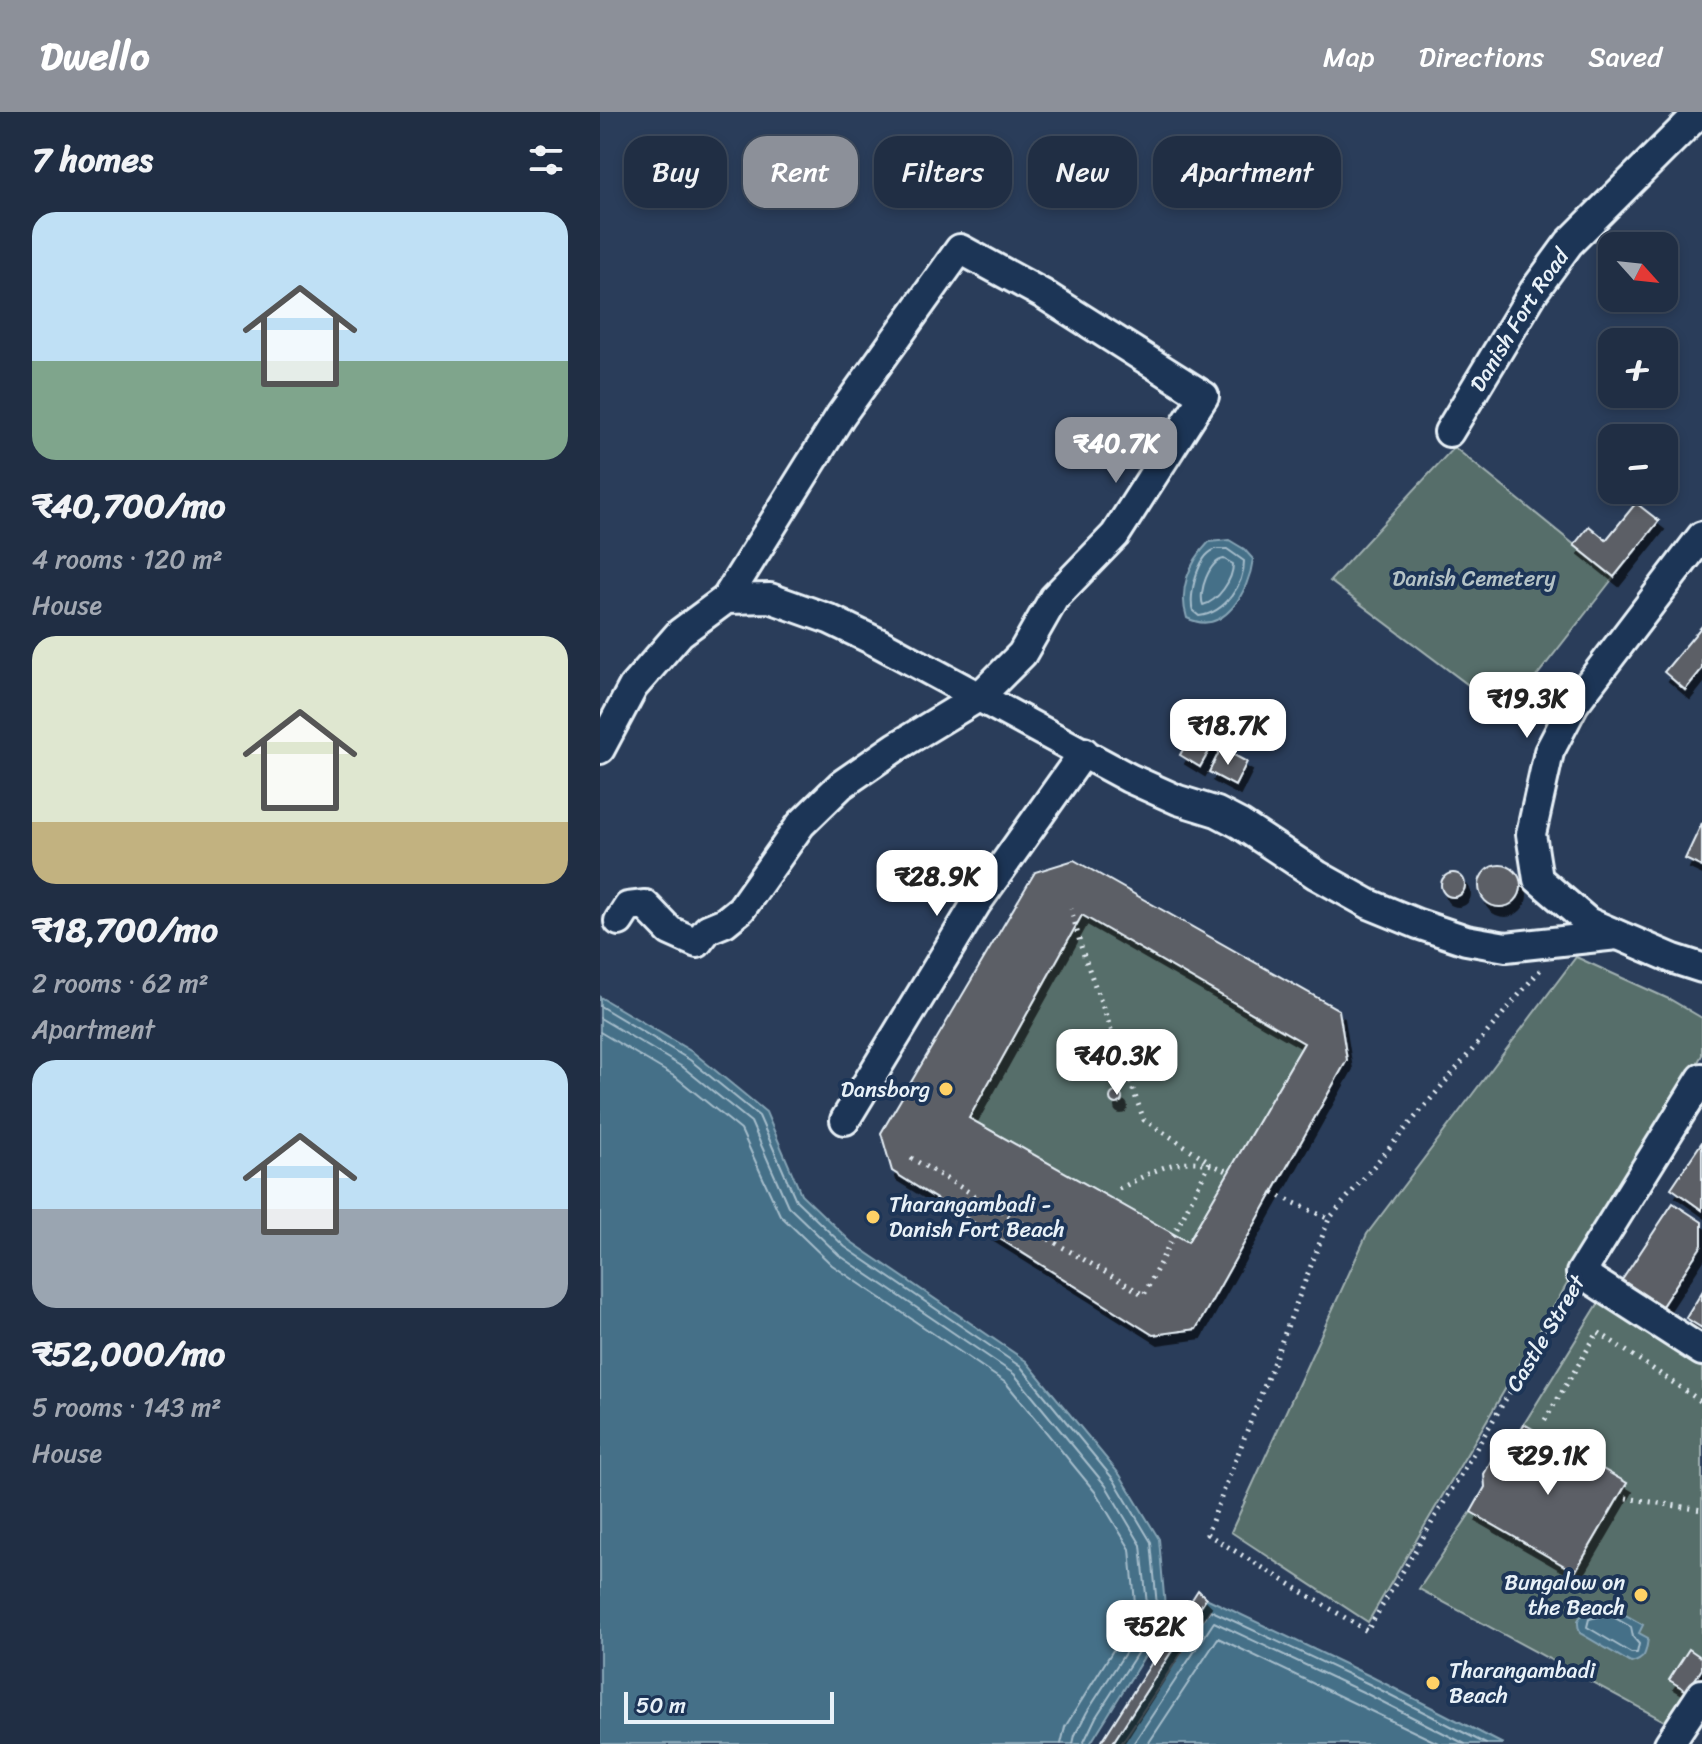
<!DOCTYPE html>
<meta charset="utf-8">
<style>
body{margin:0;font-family:Sriracha,sans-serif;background:#28364b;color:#f1f3f6;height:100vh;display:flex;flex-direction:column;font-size:30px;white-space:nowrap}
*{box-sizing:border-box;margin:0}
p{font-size:26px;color:#a2a8b2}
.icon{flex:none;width:44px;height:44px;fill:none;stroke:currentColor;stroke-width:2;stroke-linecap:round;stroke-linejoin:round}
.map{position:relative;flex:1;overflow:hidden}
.sheet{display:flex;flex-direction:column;background:#202e44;width:600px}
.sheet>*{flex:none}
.banner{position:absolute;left:24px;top:24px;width:760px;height:72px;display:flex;gap:16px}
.needle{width:52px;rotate:117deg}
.buttons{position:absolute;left:998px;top:120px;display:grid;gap:16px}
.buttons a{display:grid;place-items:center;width:80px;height:80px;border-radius:16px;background:#202e44;box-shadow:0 4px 12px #0003,0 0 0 2px #3d4a5d;font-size:40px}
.scale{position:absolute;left:24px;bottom:20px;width:210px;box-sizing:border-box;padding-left:8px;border:4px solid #e8f1f8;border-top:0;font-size:22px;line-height:28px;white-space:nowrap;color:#e8f1f8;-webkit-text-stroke:6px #1d3557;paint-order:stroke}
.price{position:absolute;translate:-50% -68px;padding:0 18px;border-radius:16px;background:#fff;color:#222;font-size:26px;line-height:52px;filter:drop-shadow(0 2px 4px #0008)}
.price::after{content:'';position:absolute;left:50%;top:48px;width:24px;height:18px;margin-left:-12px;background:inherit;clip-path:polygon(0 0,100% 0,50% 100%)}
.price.selected{background:#8c9099;color:#fff}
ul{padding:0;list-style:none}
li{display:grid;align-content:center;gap:16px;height:424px;padding:0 32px}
li span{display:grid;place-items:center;height:248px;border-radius:24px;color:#555}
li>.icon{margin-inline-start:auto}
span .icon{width:144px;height:144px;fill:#fffc;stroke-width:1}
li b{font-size:34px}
h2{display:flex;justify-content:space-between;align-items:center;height:96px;padding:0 32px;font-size:34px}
.tag{padding:0 28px;border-radius:24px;background:#202e44;box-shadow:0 4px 12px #0003,0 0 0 2px #3d4a5d;font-size:28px;line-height:72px}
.tag.selected{background:#8c9099;color:#fff}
header{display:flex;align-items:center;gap:48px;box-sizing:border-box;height:112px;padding:0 40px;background:#8c9099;color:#fff}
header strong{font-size:38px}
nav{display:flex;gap:44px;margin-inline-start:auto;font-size:28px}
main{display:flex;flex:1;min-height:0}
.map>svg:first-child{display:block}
.green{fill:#576e6a;stroke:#a0b0b1;stroke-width:2}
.water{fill:#447088;stroke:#86a4b5;stroke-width:2}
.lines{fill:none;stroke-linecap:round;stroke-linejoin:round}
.shore{stroke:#a6bdcb;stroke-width:2}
.building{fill:#5c5f66;stroke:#e8f1f8;stroke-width:2;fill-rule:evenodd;filter:url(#shadow)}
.minor-casing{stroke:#e8f1f8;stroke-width:34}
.path{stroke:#e8f1f8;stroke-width:5;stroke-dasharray:2 6;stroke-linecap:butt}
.minor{stroke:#1d3557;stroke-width:28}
.poi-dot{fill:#ffd166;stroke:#1d3557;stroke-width:3}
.labels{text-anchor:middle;stroke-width:8;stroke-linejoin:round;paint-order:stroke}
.street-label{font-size:22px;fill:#e8f1f8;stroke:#1d3557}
.park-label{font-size:22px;fill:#b5c3c6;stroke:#1d3557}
.poi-label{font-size:22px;fill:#e8f1f8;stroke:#1d3557;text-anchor:end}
</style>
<header>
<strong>Dwello</strong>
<nav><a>Map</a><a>Directions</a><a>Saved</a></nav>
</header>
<main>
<section class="sheet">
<h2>7 homes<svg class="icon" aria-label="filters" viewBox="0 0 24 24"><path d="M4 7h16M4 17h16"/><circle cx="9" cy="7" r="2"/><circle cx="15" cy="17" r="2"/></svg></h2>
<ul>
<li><span style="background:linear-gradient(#bfe0f5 60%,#7fa58c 0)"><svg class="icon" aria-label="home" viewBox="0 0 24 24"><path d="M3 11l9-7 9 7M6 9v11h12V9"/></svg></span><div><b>₹40,700/mo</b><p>4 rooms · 120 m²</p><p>House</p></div></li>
<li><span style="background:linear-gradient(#dfe7d0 75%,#c2b280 0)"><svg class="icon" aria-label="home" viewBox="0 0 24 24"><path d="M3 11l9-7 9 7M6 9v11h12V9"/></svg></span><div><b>₹18,700/mo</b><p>2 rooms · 62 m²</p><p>Apartment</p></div></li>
<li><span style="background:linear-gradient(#bfe0f5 60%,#9aa5b1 0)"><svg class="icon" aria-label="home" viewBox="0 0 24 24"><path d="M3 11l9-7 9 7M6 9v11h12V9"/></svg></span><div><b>₹52,000/mo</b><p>5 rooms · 143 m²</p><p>House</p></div></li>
</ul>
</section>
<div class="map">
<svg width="1102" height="1632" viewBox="0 0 1102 1632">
<defs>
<filter id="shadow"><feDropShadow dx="5" dy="9" stdDeviation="0" flood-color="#0009"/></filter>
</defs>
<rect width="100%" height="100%" fill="#2a3d5a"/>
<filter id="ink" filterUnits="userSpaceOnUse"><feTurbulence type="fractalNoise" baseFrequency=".0125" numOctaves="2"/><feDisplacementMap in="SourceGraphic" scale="16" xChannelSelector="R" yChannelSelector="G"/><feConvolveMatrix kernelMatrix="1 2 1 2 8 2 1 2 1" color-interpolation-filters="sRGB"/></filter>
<g filter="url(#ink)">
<path class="green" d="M854 335 1014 465 907 602 730 469Z
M482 803 704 931 588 1130 369 1006Z
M976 845 1071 888 1102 906V943L768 1510 631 1420 767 1122Z
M1003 1184 1102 1248V1546L1089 1538 1070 1568 1087 1579 1066 1610 819 1477 871 1400 976 1460 1027 1371 924 1312Z"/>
<path class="water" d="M629 428 644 437 653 447C649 479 624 525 587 506 578 478 589 451 609 430Z
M0 885 94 941 166 1000 201 1082 250 1129 426 1249 520 1363 559 1427 565 1495 552 1532 490 1632H0Z
M606 1486 772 1565 903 1632H512Z
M1003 1490 1043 1513 1039 1521 1048 1526C1046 1541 1046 1547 1031 1551L980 1521C973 1501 985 1506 992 1493L999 1496Z"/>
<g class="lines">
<path class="shore" d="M627 437 644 449C644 473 625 501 599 504L593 499C588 484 598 444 614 438 614 437 626 437 627 437Z
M624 447 633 452C633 468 618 489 603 493 598 480 609 449 624 447Z
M0 894 90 948 159 1004 196 1088 245 1135 421 1255 514 1368 551 1430 557 1494 545 1529 496 1605 483 1632
M0 906 84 956 151 1010 188 1094 239 1143 414 1262 506 1374 541 1433 547 1493 536 1524 487 1600 475 1623 473 1632
M0 920 77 966 141 1018 180 1103 232 1153 406 1271 496 1381 530 1437 535 1491 525 1519 465 1615 461 1632
M1008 1502 1031 1515 1033 1525 1039 1532 1037 1541H1031L987 1515 989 1507Z
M521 1632 610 1498 769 1572 886 1632
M533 1632 614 1510 765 1581 865 1632
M548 1632 618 1526 840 1632"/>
</g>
<path class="building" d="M1036 391 1059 409 1014 465 974 433 989 414 1006 428Z
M1102 514V557L1085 578 1064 560Z
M596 613 617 625 600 655 580 643Z
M621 636 647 650 635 674 609 660Z
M1102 711V755L1085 747Z
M474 748 739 898 747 948 596 1217 553 1223 292 1059 281 1021 435 760ZM482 803 704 931 588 1130 369 1006Z
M879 774a21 21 0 1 1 42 0a21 21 0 1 1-42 0Z
M841 773a12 12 0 1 1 24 0a12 12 0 1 1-24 0Z
M510 986a6 6 0 1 1 12 0a6 6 0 1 1-12 0Z
M1102 1030V1098L1071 1076Z
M1073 1091 1102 1110V1133L1062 1194 1022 1168Z
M1102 1180V1216L1086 1206Z
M924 1312 1027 1371 975 1460 871 1400 885 1375 884 1362 898 1336 912 1334Z
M598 1478 606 1486 512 1632H500Z
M1089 1537 1102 1546V1557L1087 1579 1069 1568Z"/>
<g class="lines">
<g class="minor-casing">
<g id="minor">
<path id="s1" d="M849 320 934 179 969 131 1100 0"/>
<path d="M1102 424 974 592 949 640 931 722 938 767 988 810 1074 847 1102 856"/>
<path d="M0 637 33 575 80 521 126 487 170 486 229 507 279 531 529 666 578 688 617 700 640 712 717 763 769 792 818 812 866 828 906 835 1017 823"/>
<path d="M19 809 28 795 45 793 70 819 97 831 108 817 125 810 141 797 201 712 241 673 296 635 380 584 422 542 454 486 515 423 604 284 443 182 360 137 241 303 126 487"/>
<path d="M1102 966 981 1161 1102 1239"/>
<path d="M245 1008 376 792 484 640"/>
<path d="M1069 1632 1102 1582"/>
</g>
</g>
<path class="path" d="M940 858 729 1107 607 1422 767 1519 968 1183
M311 1046 544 1183 610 1050 544 1008 482 838 471 797
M519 1077C556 1058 585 1038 627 1059
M673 1081 729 1107
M945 1308 998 1220 1102 1290
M1026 1386 1102 1398"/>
<use href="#minor" class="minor"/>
</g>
</g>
<g class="poi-dot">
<circle cx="346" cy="977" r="8"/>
<circle cx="273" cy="1105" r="8"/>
<circle cx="1041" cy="1483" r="8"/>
<circle cx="833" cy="1571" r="8"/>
</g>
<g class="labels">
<g class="street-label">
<text dy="8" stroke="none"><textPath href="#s1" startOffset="132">Danish Fort Road</textPath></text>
<text transform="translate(945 1221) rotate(-59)" y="8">Castle Street</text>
</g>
<g class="park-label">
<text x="874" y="474">Danish Cemetery</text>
</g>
<g class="poi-label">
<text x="330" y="985">Dansborg</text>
<text x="289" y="1100" text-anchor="start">Tharangambadi -<tspan x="289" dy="25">Danish Fort Beach</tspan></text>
<text x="1025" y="1478">Bungalow on<tspan x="1025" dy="25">the Beach</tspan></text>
<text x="849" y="1566" text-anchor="start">Tharangambadi<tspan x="849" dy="25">Beach</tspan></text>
</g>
</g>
</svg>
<div class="buttons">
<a><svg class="needle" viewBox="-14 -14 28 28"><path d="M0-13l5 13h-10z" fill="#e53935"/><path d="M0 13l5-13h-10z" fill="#a2a8b2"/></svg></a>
<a>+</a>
<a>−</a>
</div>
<div class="scale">50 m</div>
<b class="price selected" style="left:516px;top:373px">₹40.7K</b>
<b class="price" style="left:927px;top:628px">₹19.3K</b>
<b class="price" style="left:628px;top:655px">₹18.7K</b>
<b class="price" style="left:337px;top:806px">₹28.9K</b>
<b class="price" style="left:517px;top:985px">₹40.3K</b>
<b class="price" style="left:948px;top:1385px">₹29.1K</b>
<b class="price" style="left:555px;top:1556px">₹52K</b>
<div class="banner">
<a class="tag">Buy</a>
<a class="tag selected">Rent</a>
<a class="tag">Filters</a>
<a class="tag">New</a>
<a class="tag">Apartment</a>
</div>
</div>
</main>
